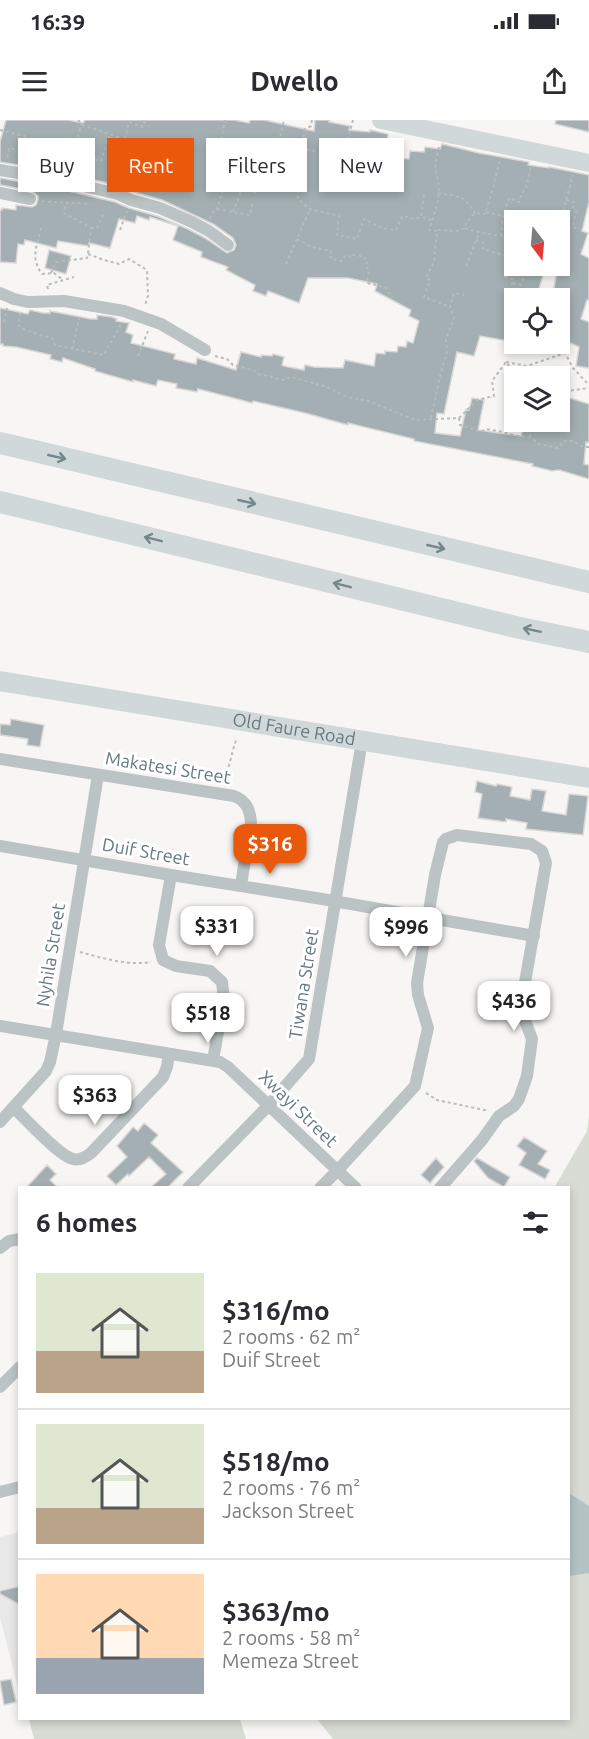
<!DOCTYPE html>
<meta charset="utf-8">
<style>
body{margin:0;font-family:Ubuntu,sans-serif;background:#f2f2f3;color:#2b2b33;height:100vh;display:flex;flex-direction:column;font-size:22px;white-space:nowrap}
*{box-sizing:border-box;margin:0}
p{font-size:20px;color:#7c7c81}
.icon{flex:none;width:33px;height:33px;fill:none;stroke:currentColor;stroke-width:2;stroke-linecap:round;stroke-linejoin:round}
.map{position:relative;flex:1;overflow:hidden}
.panel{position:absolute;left:18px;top:1066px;width:552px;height:534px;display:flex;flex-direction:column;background:#fff;border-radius:0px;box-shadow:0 3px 9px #0003}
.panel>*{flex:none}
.top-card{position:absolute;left:18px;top:18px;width:554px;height:54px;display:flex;gap:12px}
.needle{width:39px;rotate:164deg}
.controls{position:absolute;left:504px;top:90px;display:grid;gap:12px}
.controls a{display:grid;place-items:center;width:66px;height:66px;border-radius:0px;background:#fff;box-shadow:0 3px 9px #0003;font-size:30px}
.price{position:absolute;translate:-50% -51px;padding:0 14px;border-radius:12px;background:#fff;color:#222;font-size:20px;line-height:39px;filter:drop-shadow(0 2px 3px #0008)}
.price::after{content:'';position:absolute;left:50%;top:36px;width:18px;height:14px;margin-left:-9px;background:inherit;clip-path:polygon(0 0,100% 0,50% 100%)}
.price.on{background:#ea580c;color:#fff}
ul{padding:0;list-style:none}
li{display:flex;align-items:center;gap:18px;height:150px;padding:0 18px}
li+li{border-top:2px solid #e1e1e2}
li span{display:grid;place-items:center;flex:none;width:168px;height:120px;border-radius:0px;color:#555}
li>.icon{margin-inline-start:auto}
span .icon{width:72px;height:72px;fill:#fffc;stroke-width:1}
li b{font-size:26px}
h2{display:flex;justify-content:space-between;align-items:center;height:72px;padding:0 18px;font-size:26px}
.chip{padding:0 21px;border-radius:0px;background:#fff;box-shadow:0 3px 9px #0003;font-size:21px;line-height:54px}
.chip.on{background:#ea580c;color:#fff}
.status{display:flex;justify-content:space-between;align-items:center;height:42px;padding:0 30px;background:#fff;direction:ltr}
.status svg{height:16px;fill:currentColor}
header{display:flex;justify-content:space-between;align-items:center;height:78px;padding:0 18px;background:#fff;font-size:27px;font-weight:700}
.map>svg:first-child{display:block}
.built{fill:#e8e8e8}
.green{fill:#d8dcd4}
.water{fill:#b3c3c4}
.building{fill:#a3afb2;stroke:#d9d8d7;stroke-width:1.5}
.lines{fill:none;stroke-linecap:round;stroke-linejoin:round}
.path{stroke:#b7bcbd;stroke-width:2;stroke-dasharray:3 3;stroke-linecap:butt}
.street{stroke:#bcc3c4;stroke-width:12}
.secondary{stroke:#d1d8d9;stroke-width:18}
.primary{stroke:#d1d8d9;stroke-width:20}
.highway{stroke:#d1d8d9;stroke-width:22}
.oneway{stroke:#74878c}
.labels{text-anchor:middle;stroke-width:6;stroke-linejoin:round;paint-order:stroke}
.street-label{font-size:18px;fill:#64797e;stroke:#fff}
</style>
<div class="status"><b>16:39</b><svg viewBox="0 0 49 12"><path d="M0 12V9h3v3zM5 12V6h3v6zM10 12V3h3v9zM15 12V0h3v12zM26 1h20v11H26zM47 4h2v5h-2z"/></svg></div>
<header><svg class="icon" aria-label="menu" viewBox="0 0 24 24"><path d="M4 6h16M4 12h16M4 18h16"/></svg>Dwello<svg class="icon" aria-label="share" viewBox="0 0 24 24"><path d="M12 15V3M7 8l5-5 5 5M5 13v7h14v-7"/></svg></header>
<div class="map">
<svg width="589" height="1619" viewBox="0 0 589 1619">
<rect width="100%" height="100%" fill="#f7f6f4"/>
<path class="built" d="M19 1412V1572L0 1497V1417Z"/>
<path class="green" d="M589 995V1619H333L317 1599H568V1068H554L587 1011Z
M29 1599H240L246 1619H34Z"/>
<path class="water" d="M569 1373 589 1386V1453L569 1456Z"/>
<path class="building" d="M6 0H68L83 3 85 0H234L249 3 250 0H264L314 11 315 0H330L329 2 350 6 349 10 370 12V10L388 14 386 27H388L387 37 409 39 410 31 424 32 425 27 440 29 442 24 479 33 529 42 528 45 549 48V47L589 55V82L582 111 588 113 581 134 589 138V180H587L581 199 589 202V248L576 246 579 227 560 218V178H552L558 146H560V100H551L529 95 528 100H514V146H546L536 178H514V222L480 216 474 236 457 232 444 294 437 293 435 313 460 316 466 289 469 290 472 278 484 280 478 310 521 316 523 308 540 311 542 305 560 310V276L570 278 589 284V323L586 322 584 344 589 345V359L559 350 552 351 532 346 533 344 414 321V319L360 306 348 303V305L305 293 253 281 252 283 241 280 198 269 197 272 176 268 177 264 158 260 156 266 133 260V262L95 251V249L63 238 62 242 50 239 51 235 16 227 3 226V224H0V188L28 194 30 190 43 193H50V191L91 199H97V195L112 197 117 199 116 201 129 203 126 212 133 215 131 223 175 234 174 239 196 244 197 238 236 250 241 232 261 237V235L272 236 273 234 284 237 282 245 284 246 304 250 305 245 314 247 343 248 345 240 374 246 376 233 385 234V231L397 232 398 226 406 227 407 221 413 223 419 201 409 196 411 190 375 171 377 164 348 158H308L299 183 268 171 266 176 253 171 255 165 226 150 228 147 201 137 202 132 173 120 178 106 150 97 149 100 137 96 135 103 119 99 110 128 89 123V126L58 121 56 128 25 120 24 125 18 124 16 143 0 142V90H2V88L16 90V85L32 87 36 85 38 80V76L32 71 0 65V58L56 68 115 82 129 88 157 96 188 109 205 118 227 133 234 130 236 125 233 118 213 104 162 80 134 72 120 66 60 52 0 42V22Z
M556 0H589V12L555 4Z
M49 130 71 136 66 154 45 148Z
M11 599 44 605 40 627 27 625 28 619 0 615V604L10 605Z
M477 661 496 666 497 664 512 667 510 676 530 680 532 669 546 671 542 691 566 695 569 674 588 676 583 715 526 709 527 703 506 699V702L478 698 482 674 475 672Z
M144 1003 158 1015 151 1023 183 1052 167 1068H150L166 1054 149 1037 129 1056 128 1054 116 1065 107 1056 127 1037 117 1026 133 1007 138 1011Z
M524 1017 547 1031 538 1044 550 1050 545 1059 519 1045 526 1033 517 1026Z
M436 1038 444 1047 430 1063 421 1055Z
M477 1038 510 1057 504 1067 488 1058 474 1041Z
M47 1045 56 1054 50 1060 58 1068H26Z
M20 1466V1485L0 1474V1471Z
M11 1559 16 1582 4 1585 0 1561Z"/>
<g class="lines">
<path class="path" d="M78 0 83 5 121 18
M312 0 311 6 305 9 302 24 304 29 315 31
M353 0 342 40 355 41V39L370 41
M0 10 25 16 21 31 9 28 7 38
M439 27 435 44 439 68 438 81 429 110 437 111 434 142 426 158 430 160 424 177 450 187
M42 31H59L101 41 109 17 120 20 121 18H125L129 2 143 7 145 0
M72 34 82 3
M271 47 285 52 286 54 298 57V79L310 89 339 96 337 115 357 119 364 99 382 108 396 110 402 96 415 99 421 97
M438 73C458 77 463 74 475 93
M424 75 421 97 431 100
M566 80 574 82 573 88 576 90 573 107 580 109
M42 81C58 83 73 82 89 84
M217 89 250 95 253 81
M233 92 242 69 257 73 274 43 284 0
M486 92 503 96
M210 99 213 91 217 89 224 65 214 61 227 23 221 20 225 0
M557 100 561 91H563L573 55
M41 108C37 126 30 138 42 154L54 153 63 160
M91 108H97L103 95
M465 108C482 114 497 116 514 116
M120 110 127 91
M438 110 459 111 465 108 466 103 475 93 485 94 493 68 500 40
M501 116 503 96 509 78 519 82 521 74 526 69 531 46
M297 119 311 127 331 131 330 137 335 138V140L342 141 345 136 353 137V135L362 136 368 141 366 147 369 149 367 163 385 167 392 178
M476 120 484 123 483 129 513 138 505 157 513 159 510 172
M88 134 104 140 119 144 129 139 147 150 148 176 145 185
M286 144 310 89
M466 146 479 113
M51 153 56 142 87 138 88 134 91 108 64 93 66 83
M513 163 521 165 528 146
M48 169 47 165 74 157
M20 193 18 205C29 214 41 213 53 219L55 225 104 235C109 223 117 215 121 202
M4 202 7 188
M72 229 80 195
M138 236 148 211
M215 236 227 239 233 245 253 250 258 254 271 257 283 260 291 257 327 267 347 277 368 281 415 300 459 298 477 280 494 276 492 261 506 242 515 254V256
M506 242 527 246 565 233 573 248 589 265
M514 258 513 268H514
M560 273V272L589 268
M431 298 441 252 447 233 446 218 454 198 450 187 454 173 464 175
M459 298 460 305 481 312 486 309 503 312 516 316 530 317 539 324 558 328 563 321H573L583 327H589
M530 317 531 302
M221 663C230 651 231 632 237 618
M80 832C102 838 129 846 151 842
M426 973 437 980 489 991"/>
<path class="street" d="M0 50 58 60 118 74 131 80 160 88 192 102 209 111 228 125
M0 73 30 79
M0 173 14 179 28 182 64 181 124 191 161 204 205 230
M0 639 234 676C246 681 250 689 251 702L241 765
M0 726 171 755 322 779 534 816
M171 755 159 825 163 840 176 846 210 851 222 862 224 879 213 940
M0 906 220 942 228 947 356 1068
M14 988C26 999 59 1036 73 1039 80 1041 86 1037 91 1033L163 957 167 947 169 934
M0 1002 46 951 50 942 56 914 98 655
M188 1068 268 986 309 939 362 621
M320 1068 337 1051 415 966 428 908 418 875 417 863 435 755 443 722 446 719 457 715 531 724 542 731 546 743 521 885 522 893 532 919 527 956 519 979 514 986 499 996 482 1020 440 1068
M0 1128 9 1121 20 1119
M0 1267 20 1247
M0 1372 20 1367"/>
<path class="secondary" d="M381 0 589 43"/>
<path class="primary" id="s1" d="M0 561 589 658"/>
<path class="highway" d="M0 323 589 462
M0 382 520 508 589 522"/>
</g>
<defs><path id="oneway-shaft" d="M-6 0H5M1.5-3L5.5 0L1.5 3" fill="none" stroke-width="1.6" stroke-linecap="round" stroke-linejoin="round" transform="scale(1.5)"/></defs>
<g class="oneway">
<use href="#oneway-shaft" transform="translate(57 337) rotate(13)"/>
<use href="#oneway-shaft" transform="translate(247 382) rotate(13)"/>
<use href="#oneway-shaft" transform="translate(153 419) rotate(-166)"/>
<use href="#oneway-shaft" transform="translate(436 427) rotate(13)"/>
<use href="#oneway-shaft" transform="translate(342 465) rotate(-166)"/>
<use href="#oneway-shaft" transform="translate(532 510) rotate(-168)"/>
</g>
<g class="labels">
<g class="street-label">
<text dy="6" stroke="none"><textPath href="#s1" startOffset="298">Old Faure Road</textPath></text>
<text transform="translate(168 648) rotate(9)" y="6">Makatesi Street</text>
<text transform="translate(146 732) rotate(10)" y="6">Duif Street</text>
<text transform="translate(51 835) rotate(-81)" y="6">Nyhila Street</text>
<text transform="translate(304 864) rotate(-81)" y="6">Tiwana Street</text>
<text transform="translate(298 989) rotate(44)" y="6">Xwayi Street</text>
</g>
</g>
</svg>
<div class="controls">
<a><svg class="needle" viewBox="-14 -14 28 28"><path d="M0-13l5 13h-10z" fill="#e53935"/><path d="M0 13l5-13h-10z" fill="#7c7c81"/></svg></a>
<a><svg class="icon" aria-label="locate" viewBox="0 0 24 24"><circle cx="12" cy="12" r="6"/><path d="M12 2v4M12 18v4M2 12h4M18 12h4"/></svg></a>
<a><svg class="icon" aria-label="layers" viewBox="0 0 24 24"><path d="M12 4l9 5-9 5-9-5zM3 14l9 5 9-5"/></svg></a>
</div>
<b class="price on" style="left:270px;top:755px">$316</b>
<b class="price" style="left:217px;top:837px">$331</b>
<b class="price" style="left:406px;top:838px">$996</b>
<b class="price" style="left:514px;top:912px">$436</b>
<b class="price" style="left:208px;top:924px">$518</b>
<b class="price" style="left:95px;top:1006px">$363</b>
<div class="top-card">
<a class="chip">Buy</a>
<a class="chip on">Rent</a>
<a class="chip">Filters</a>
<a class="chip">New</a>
</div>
<section class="panel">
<h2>6 homes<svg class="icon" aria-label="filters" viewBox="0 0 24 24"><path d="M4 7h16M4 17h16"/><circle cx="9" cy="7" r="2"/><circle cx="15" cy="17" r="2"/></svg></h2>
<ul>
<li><span style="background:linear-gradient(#dfe7d0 65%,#b9a48a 0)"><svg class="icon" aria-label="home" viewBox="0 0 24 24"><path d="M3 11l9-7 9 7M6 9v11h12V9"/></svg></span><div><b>$316/mo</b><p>2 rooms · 62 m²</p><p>Duif Street</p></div></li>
<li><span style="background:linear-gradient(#dfe7d0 70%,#b9a48a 0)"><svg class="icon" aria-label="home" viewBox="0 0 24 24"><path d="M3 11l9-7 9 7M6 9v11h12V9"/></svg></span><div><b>$518/mo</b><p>2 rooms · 76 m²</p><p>Jackson Street</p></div></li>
<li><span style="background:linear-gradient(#ffd9b3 70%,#9aa5b1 0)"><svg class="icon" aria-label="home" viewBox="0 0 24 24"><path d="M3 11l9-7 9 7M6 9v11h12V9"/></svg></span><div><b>$363/mo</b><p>2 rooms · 58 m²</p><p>Memeza Street</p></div></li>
</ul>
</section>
</div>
